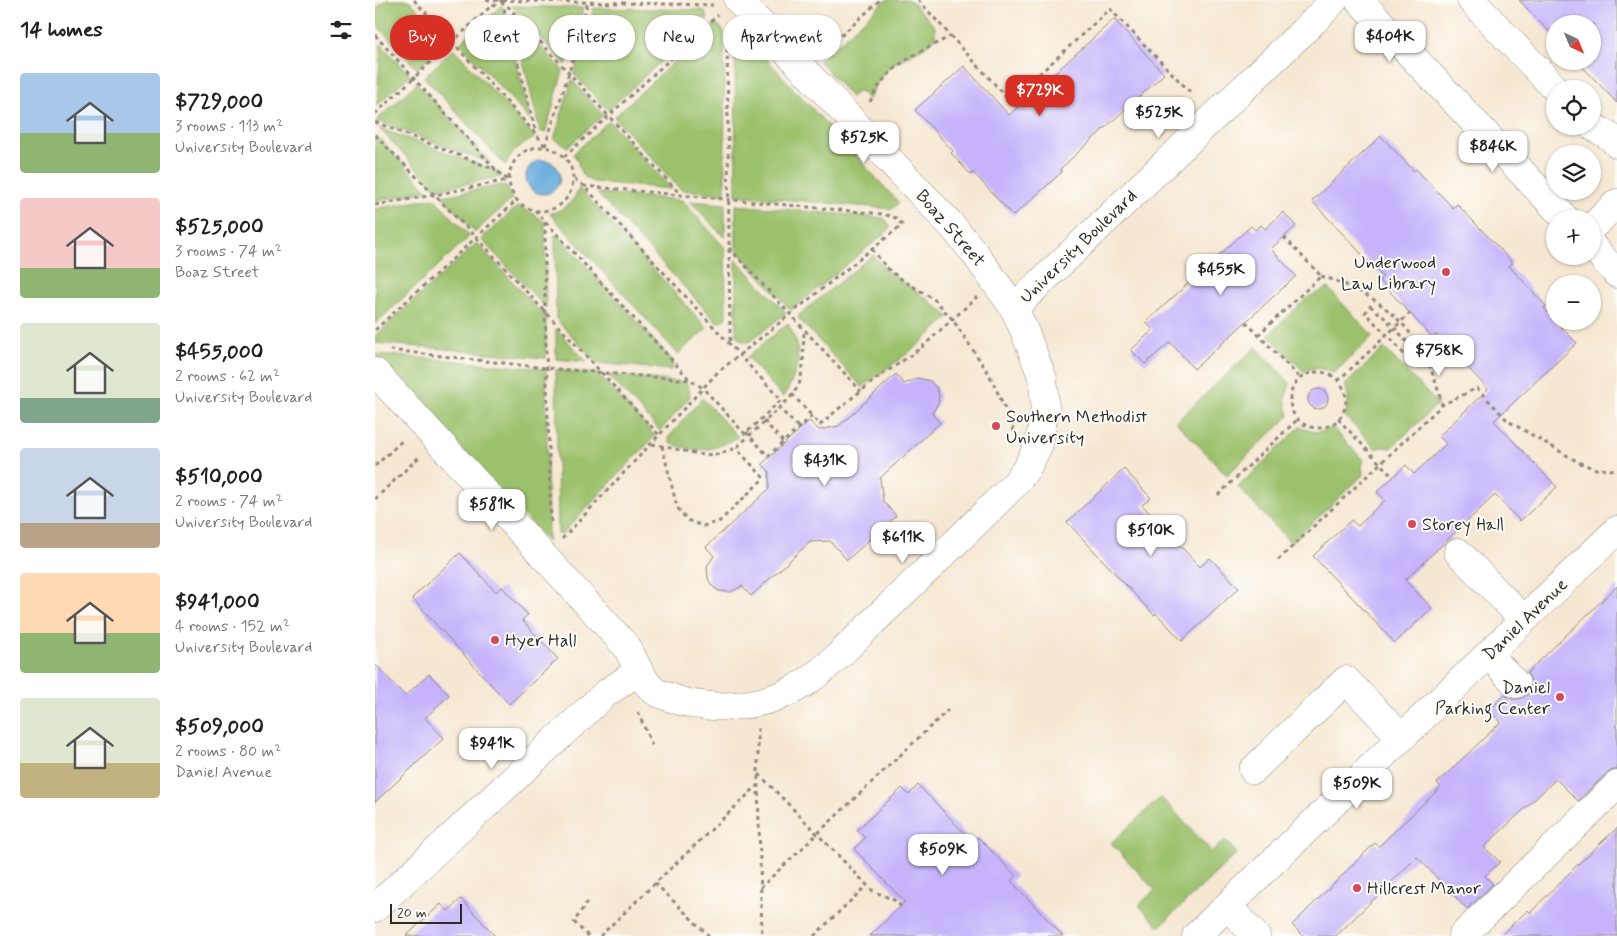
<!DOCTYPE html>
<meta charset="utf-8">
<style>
body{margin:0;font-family:Mynerve,sans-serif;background:#f6f6f6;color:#222;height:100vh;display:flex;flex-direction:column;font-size:19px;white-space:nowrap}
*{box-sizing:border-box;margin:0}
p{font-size:16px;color:#767676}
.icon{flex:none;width:28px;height:28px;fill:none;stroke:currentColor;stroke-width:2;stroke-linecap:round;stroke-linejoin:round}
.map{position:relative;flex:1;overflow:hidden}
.details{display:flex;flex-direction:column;background:#fff;width:375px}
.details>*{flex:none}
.hud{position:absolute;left:15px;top:15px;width:475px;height:45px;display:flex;gap:10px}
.needle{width:32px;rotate:136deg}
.fabs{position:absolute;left:1171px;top:15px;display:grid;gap:10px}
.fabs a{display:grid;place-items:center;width:55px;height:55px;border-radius:50%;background:#fff;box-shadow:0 1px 4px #0004;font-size:25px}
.scale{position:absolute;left:15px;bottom:12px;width:72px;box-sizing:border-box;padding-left:5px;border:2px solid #2b2b2b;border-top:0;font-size:14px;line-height:18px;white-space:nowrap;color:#2b2b2b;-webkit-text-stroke:4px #fdfcf7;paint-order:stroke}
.price{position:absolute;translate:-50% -42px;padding:0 11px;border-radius:10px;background:#fff;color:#222;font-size:16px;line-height:32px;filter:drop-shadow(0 1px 2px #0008)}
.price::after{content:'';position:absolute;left:50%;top:30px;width:15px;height:11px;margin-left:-8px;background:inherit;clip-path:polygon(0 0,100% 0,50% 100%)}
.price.selected{background:#d93025;color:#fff}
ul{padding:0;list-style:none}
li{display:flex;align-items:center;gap:15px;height:125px;padding:0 20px}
li span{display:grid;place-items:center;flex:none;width:140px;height:100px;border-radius:5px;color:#555}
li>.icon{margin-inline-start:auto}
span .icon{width:60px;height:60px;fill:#fffc;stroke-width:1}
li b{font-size:21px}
h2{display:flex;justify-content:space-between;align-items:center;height:60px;padding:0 20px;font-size:21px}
.pill{padding:0 18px;border-radius:22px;background:#fff;box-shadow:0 1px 4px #0004;font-size:18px;line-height:45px}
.pill.selected{background:#d93025;color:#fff}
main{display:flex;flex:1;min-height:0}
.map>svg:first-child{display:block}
.green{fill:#9bc16c;stroke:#63764c}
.water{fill:#68acdd;stroke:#4a6c84}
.building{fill:#c6b3fb}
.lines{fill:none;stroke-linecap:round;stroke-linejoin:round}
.minor-casing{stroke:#90897e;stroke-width:29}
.path{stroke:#90897e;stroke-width:3;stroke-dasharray:4 4;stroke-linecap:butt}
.minor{stroke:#fff;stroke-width:28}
.poi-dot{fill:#d1495b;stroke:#fdfcf7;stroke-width:2}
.labels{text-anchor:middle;stroke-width:4;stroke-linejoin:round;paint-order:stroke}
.street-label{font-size:18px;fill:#2b2b2b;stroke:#fdfcf7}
.poi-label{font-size:18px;fill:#2b2b2b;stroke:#fdfcf7;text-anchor:start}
</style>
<main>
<section class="details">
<h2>14 homes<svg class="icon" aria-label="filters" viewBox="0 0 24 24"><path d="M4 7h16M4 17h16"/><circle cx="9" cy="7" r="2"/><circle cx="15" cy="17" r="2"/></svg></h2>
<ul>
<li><span style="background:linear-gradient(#a9c7e8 60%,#8fb573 0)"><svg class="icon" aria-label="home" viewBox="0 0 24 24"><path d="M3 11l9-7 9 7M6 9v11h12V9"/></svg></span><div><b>$729,000</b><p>3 rooms · 113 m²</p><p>University Boulevard</p></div></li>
<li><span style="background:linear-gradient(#f6c9c9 70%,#8fb573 0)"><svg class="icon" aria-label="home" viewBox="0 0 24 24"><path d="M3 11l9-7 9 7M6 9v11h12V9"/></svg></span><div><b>$525,000</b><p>3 rooms · 74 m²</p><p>Boaz Street</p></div></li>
<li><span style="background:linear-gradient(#dfe7d0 75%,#7fa58c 0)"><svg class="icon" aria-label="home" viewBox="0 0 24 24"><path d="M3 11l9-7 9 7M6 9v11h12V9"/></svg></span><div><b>$455,000</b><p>2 rooms · 62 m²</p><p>University Boulevard</p></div></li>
<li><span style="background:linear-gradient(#c9d6e8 75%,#b9a48a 0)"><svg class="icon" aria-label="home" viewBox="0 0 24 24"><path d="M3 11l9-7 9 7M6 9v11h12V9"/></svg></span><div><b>$510,000</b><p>2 rooms · 74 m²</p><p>University Boulevard</p></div></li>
<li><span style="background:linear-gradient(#ffd9b3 60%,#8fb573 0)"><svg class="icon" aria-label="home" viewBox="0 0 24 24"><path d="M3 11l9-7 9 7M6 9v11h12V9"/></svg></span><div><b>$941,000</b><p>4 rooms · 152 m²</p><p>University Boulevard</p></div></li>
<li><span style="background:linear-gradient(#dfe7d0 65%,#c2b280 0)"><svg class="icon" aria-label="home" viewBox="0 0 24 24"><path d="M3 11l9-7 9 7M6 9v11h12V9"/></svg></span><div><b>$509,000</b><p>2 rooms · 80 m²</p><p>Daniel Avenue</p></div></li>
</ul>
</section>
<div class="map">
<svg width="1242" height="936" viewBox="0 0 1242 936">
<rect width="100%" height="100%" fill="#fdfcf7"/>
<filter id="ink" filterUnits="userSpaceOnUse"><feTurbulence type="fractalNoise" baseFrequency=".02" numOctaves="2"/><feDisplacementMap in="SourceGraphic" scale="10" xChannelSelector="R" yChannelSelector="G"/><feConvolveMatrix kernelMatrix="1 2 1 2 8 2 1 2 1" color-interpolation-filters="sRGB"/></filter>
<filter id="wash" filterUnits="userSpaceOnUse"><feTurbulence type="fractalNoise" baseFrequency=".0096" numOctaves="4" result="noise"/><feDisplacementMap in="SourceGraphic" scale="20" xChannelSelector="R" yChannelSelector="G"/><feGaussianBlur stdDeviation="1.12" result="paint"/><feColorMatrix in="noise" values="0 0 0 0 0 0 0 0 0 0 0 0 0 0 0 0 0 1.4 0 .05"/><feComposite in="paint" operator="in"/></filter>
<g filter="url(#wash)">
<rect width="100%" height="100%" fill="#f6e7d2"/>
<path class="green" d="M11 0H34L72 41 42 69 0 23V10Z
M511 0H535L560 27V38C550 49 535 54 522 62 508 71 500 85 494 100L484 90 476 97 444 61Z
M127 5 156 121 85 43Z
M137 6 208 8 191 65Z
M219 8 327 10 330 12 333 18 233 110 199 74Z
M137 15 188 71 170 133 165 131Z
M339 25 345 26 349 33 350 194 306 190 239 117Z
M360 25 524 203 517 209 361 195Z
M6 44 35 75 2 105Z
M79 49 160 137 140 150 130 165 49 77Z
M197 80 228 115 193 147 179 139Z
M42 83 116 163 1 121Z
M234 121 297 189 219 182C201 177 208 166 198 154Z
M4 128 124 172 126 177 61 189Z
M0 134 53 191 0 201Z
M127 185 131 186 137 199 100 232 67 196Z
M204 188 332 328 303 354 175 214C189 210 199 202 204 188Z
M224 193 307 200 350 248 351 315 350 319 346 322 341 321 223 194Z
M59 198 95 236 0 324V209Z
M315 201 350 204V238Z
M361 205 508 218 512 221 515 227 514 230 416 310 361 250Z
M143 206C154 213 160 213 170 223L171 308 106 239Z
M180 235H183L298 361V366L296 370 222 363 181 319Z
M102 243 171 318V358L0 343V336Z
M498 255 512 271 554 300 574 317 541 347 487 387 424 319V315Z
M361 259 411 313 374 342 365 340 361 334Z
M953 288 998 336 959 373C949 368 939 367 928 371L893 335 933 297Z
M413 323C415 329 419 335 421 341 427 362 419 380 408 397L372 357Z
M181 329 212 362 181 359Z
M881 347 915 383 910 399 914 416 852 475 801 422Z
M1009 348 1063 404 1016 448 1006 447 1001 449 970 416C974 404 974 396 970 385Z
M0 354 171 369 173 542Z
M181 370 223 374 280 436 186 535 183 534Z
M233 375 310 382 314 389 315 397 285 431Z
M327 398 363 437C338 452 322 453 295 443L294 437Z
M925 427C936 433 946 433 958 428L989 461 987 465 988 475 916 543 863 487Z
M786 797 837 852 850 840 862 853 784 927 764 905 780 890 736 843Z"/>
<path class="water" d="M151 177a17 17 0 1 1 34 0a17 17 0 1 1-34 0Z"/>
<g id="blocks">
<path class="building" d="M1144 0H1242V103L1202 61H1218V24H1180V38Z
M739 19 789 74 685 169 687 172 638 216 598 172 596 175 576 153 578 151 540 110 589 66 634 115Z
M1006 136 1039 171 1041 169 1078 208 1082 204 1138 263 1134 266 1171 306 1169 308 1180 321 1202 343 1119 421 1182 487 1145 521 1120 495 1030 580 1057 608 1020 643 938 556 976 520 983 526 1010 500 1002 492 1031 465 1039 474 1071 444 1064 436 1113 389 1061 334 1058 338 1004 280 1008 277 937 201Z
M908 212 921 226 896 249 921 276 819 369 795 342 770 364 756 350 778 330 771 322 876 226 880 230 886 225 890 229Z
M521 374 529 384 543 378 555 381 561 387 564 395 563 403 557 414 565 423 505 478 508 501 521 516 472 560 455 541 435 542 376 596 367 586 356 592 344 591 337 586 333 578 332 566 339 556 331 547 394 489V471L387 464 434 421 444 430 464 426Z
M933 399a10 10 0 1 1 20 0a10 10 0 1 1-20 0Z
M749 469 776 498 767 505 825 567 835 558 864 588 807 641 781 613 779 615 692 522Z
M85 553 121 592 127 587 153 615 147 620 183 659 134 704 37 598Z
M1242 586V770H1238L1231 774 1203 801 1181 779 1109 847 1125 862 1110 876 1118 884 1092 909 1042 857 961 936H928L917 925 1000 843 1004 846 1066 787 1062 783 1126 722 1114 710 1130 695 1137 699H1144L1152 695 1156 688V681L1152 673Z
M0 664 30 696 54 674 74 695 50 718 69 738 0 802Z
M543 785 598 842 603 837 641 876 636 881 688 936H495L530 902 479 849 490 838 482 830 527 788 534 795Z
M1242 828V936H1125L1153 910 1155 913 1199 868Z
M86 899 120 936H31L66 904 73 911Z"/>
</g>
</g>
<g filter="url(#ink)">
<use href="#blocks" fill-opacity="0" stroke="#90897e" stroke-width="1"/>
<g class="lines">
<g class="minor-casing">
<path id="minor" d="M984 0 1191 219
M1096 0 1181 89
M1217 126 1237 138 1242 144
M1218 226 1242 203
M1218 247 1242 274
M639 308 939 21 959 0
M0 372 252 647C259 660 268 684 281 692 283 693 288 695 291 696 334 714 391 708 430 683 458 664 482 637 506 614 551 571 596 528 640 484L652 468 664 444 670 408 668 379 649 330 639 308 598 251 578 227 363 0
M1083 552 1149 620
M1113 654 1141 684
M878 770 971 680 1027 738
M852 906 881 936
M0 908 230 694 264 671
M821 936 1242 530
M1087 936 1242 785"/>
</g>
<path class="path" d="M39 0 161 134 170 146
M111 0 338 5
M127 0 306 195
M543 0 635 101 735 9 815 92
M127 1 161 133
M352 25 355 344
M0 35 121 170 133 180
M448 52 505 0
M495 102C512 64 542 54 576 36
M0 114 115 7 127 0
M0 122 121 170
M0 135 101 237 284 435
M170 146 194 73 213 1
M134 179a32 32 0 1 1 64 0a32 32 0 1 1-64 0Z
M189 157 343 15
M0 205 59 195 133 180
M160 210 315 380 328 388 370 434 406 400 209 186 198 178
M170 222V312L176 525
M354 248 486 391
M497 249 511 267 523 277 560 300 578 320 614 374 628 404 639 432
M946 276C1013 296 1051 336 1067 405
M995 306C1012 318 1028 336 1040 353L1032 358 1019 342 990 313Z
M871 322 925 378
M0 330 142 200
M883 335 946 276 909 237
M15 350 171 368 315 380
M915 400a28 28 0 1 1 56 0a28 28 0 1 1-56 0Z
M963 381 1035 313
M417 394 437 416
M403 407 424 428
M963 419 1018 477
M389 421 409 443
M371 432 393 456 437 416 445 425 468 405 501 379 546 348 602 297
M277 444 328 455 344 454 361 448 415 398 424 385 428 367 429 330
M287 446 302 507 312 520 328 526 345 521 389 478 361 448
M0 466 29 439
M843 495 923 419
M0 499 44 457
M187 539 343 372 527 225 521 218 508 214 209 186
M903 560 1067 405 1102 388 1133 421 1205 463 1221 469 1242 470
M263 712 278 748
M383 728V786L387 936
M384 774 492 885 498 891 519 900 529 909
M280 883 334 936
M385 888 573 710
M213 936 199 922 214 899
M225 936 382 786
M439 936 492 885"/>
<use href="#minor" class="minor"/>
</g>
</g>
<g class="poi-dot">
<circle cx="1071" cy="272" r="5"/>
<circle cx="621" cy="426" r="5"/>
<circle cx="1037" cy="524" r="5"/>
<circle cx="120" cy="640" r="5"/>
<circle cx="1185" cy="697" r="5"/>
<circle cx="982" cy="888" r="5"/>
</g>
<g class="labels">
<g class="street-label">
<text transform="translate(576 228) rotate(49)" y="6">Boaz Street</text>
<text transform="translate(703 246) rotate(-44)" y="6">University Boulevard</text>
<text transform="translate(1150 619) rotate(-44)" y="6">Daniel Avenue</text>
</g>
<g class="poi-label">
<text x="1061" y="268" text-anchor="end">Underwood<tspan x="1061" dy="21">Law Library</tspan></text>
<text x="631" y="422">Southern Methodist<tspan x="631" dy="21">University</tspan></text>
<text x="1047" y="530">Storey Hall</text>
<text x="130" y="646">Hyer Hall</text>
<text x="1175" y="693" text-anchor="end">Daniel<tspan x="1175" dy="21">Parking Center</tspan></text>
<text x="992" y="894">Hillcrest Manor</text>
</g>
</g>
</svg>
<div class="fabs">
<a><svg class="needle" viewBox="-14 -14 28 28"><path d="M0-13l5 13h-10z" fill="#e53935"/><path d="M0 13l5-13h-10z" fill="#767676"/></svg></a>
<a><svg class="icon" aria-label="locate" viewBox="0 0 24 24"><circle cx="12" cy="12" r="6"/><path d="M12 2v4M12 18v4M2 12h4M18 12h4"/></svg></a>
<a><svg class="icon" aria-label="layers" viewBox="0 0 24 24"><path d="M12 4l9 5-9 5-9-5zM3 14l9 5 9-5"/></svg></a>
<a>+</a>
<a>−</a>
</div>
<div class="scale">20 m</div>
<b class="price" style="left:1015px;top:63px">$404K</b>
<b class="price selected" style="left:665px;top:117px">$729K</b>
<b class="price" style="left:784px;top:139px">$525K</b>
<b class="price" style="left:489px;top:164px">$525K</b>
<b class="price" style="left:1118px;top:173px">$846K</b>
<b class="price" style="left:846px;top:296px">$455K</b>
<b class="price" style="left:1064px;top:377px">$758K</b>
<b class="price" style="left:450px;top:487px">$431K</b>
<b class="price" style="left:117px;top:531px">$581K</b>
<b class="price" style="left:776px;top:557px">$510K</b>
<b class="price" style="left:528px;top:564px">$611K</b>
<b class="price" style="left:117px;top:770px">$941K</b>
<b class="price" style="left:982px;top:810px">$509K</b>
<b class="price" style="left:568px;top:876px">$509K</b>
<div class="hud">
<a class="pill selected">Buy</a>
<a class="pill">Rent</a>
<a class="pill">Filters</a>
<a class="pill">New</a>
<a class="pill">Apartment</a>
</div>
</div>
</main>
